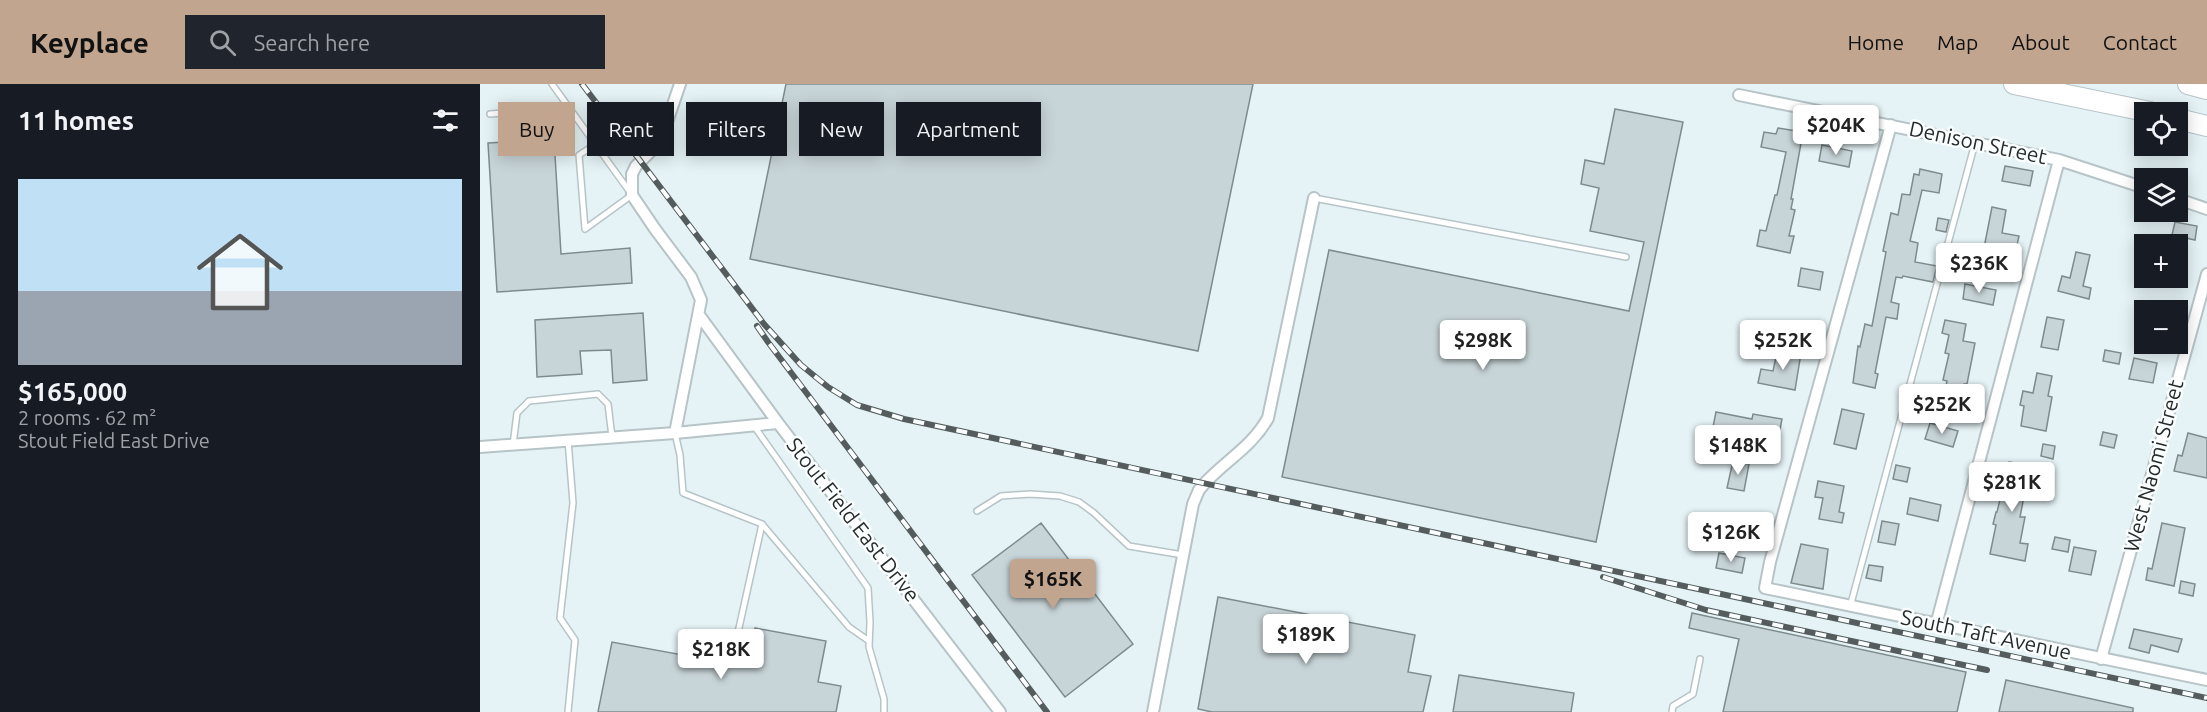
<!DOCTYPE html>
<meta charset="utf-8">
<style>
body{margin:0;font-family:Ubuntu,sans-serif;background:#20242c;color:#f1f3f6;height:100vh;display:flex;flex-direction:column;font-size:22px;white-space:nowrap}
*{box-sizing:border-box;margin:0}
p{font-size:20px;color:#9ea1a6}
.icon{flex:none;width:33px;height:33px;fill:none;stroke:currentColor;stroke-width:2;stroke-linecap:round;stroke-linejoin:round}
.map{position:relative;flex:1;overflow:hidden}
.drawer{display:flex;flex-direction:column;background:#171b24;width:480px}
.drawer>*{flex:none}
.top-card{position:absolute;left:18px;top:18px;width:570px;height:54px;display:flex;gap:12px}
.tools{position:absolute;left:1654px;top:18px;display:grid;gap:12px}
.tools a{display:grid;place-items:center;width:54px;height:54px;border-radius:0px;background:#171b24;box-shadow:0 3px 15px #0003;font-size:30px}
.price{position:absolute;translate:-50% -51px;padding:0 14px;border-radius:6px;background:#fff;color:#222;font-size:20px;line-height:39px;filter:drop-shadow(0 2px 3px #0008)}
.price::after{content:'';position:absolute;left:50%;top:36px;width:18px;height:14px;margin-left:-9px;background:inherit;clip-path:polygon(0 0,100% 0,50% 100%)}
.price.selected{background:#c1a58f;color:#111}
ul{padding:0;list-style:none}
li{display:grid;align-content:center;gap:12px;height:318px;padding:0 18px}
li+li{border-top:2px solid #363941}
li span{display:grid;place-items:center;height:186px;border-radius:0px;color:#555}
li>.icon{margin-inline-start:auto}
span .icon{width:108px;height:108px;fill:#fffc;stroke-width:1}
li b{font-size:26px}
h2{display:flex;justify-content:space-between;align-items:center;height:72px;padding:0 18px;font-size:26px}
.tag{padding:0 21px;border-radius:0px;background:#171b24;box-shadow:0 3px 15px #0003;font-size:21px;line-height:54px}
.tag.selected{background:#c1a58f;color:#111}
header{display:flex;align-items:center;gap:36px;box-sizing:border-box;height:84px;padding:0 30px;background:#c1a58f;color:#111}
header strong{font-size:28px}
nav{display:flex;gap:33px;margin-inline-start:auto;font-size:21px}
.search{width:420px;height:54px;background:#20242c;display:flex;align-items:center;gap:15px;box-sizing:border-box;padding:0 21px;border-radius:0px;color:#9ea1a6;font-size:22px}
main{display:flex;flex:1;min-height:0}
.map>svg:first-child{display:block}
.building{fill:#c8d5d8;stroke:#7e8b8d;stroke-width:1.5}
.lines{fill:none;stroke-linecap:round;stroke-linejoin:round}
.lane-casing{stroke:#b7c4c7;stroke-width:8}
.street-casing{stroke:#b7c4c7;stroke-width:14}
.highway-casing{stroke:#b7c4c7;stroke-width:22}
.lane{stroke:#fff;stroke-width:5}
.street{stroke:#fff;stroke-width:10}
.highway{stroke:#fff;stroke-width:20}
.rail-casing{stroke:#555c5e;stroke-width:6}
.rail{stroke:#fbfefe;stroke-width:4;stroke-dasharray:11;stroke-linecap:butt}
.labels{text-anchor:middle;stroke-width:5;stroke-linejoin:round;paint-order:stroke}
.street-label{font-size:21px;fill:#252a2b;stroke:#fbfefe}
</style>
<header>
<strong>Keyplace</strong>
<div class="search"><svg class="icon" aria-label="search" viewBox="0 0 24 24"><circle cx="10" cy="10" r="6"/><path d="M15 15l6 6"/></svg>Search here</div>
<nav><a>Home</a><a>Map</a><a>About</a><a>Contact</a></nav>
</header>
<main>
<section class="drawer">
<h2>11 homes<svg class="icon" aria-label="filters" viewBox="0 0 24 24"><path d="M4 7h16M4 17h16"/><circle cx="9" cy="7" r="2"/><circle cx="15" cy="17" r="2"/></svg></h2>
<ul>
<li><span style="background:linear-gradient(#bfe0f5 60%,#9aa5b1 0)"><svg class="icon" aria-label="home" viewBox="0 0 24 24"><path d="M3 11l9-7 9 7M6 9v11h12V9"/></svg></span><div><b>$165,000</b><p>2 rooms · 62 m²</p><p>Stout Field East Drive</p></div></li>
</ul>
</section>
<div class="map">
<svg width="1727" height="628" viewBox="0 0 1727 628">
<rect width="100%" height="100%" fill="#e5f3f6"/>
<path class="building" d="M306 0H773L718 267 270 175Z
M1135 25 1203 38 1116 458 802 393 849 166 1149 227 1164 158 1110 147 1119 104 1101 100 1105 76 1124 80Z
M1298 44 1323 48 1311 115H1313L1311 125 1315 126 1309 152H1314L1310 169 1277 162 1280 146 1286 147 1295 111H1297L1306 68 1281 63 1284 48 1296 50Z
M74 55 81 170 150 164 152 199 17 208 8 59Z
M1342 61 1372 67 1369 83 1339 77Z
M1525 82 1553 87 1550 102 1522 97Z
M1440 85 1462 90 1459 109 1442 106 1430 157 1438 159 1435 178 1457 182 1453 198 1423 192 1422 194 1416 193 1411 218 1419 220 1417 235 1406 233 1395 289 1398 290 1395 304 1373 299 1378 262 1380 263 1385 240 1392 242 1406 168 1403 167 1411 129 1418 131 1422 110 1430 111 1434 90 1439 91Z
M1512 123 1526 126 1522 149 1539 152 1535 170 1504 164Z
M1458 134 1469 136 1466 148 1456 146Z
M1695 138 1717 142 1715 156 1692 151Z
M1596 168 1610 171 1603 202 1611 204 1609 215 1578 207 1582 192 1590 194Z
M1321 184 1343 188 1340 206 1318 202Z
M1485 200 1516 206 1513 221 1483 215Z
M163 229 167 296 133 299 131 266 100 267 102 290 57 293 55 236Z
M1567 233 1584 236 1578 266 1561 263Z
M1465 236 1486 240 1483 257 1495 259 1487 300H1484L1480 319 1463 316 1467 297 1463 296 1469 270 1465 269 1469 251 1462 249Z
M1298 264 1321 269 1315 306 1278 299 1281 285 1293 287Z
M1625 266 1641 269 1639 280 1623 277Z
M1654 274 1677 279 1673 299 1649 295Z
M1557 289 1572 292 1568 312 1572 313 1566 347 1541 342 1544 322 1540 321 1543 307 1553 309Z
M1362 325 1384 330 1376 365 1354 360Z
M1236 328 1272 335 1273 330 1302 335 1299 351 1254 342 1253 347 1233 343Z
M1450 339 1478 347 1473 363 1445 355Z
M1623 348 1637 351 1634 364 1620 361Z
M1708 349 1727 354V394L1694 387 1698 371 1702 372Z
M1563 360 1575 362 1573 375 1561 372Z
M1253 377 1269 380 1264 407 1247 404Z
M1529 378 1559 383 1556 399 1547 397 1540 433H1545L1540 459 1548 460 1545 477 1510 470 1516 441 1513 440 1516 428H1517Z
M1416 381 1430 384 1427 398 1413 395Z
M1338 397 1364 402 1359 428 1364 429 1362 439 1339 435 1343 414 1335 413Z
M1430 414 1461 421 1458 437 1427 430Z
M1402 437 1419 440 1415 461 1398 458Z
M561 439 653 560 585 613 492 491Z
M1682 439 1705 444 1694 502 1666 496 1668 484 1672 485Z
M1575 453 1590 456 1588 468 1572 465Z
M1321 460 1348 465 1343 505 1311 499Z
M1594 463 1616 467 1611 491 1589 487Z
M1239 469 1265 474 1262 489 1236 484Z
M1389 481 1403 483 1401 497 1386 494Z
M1701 497 1715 500 1713 512 1699 509Z
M738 513 935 551 928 588 951 592 943 628H732L718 625Z
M1212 529 1486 588 1477 628H1243L1259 555 1209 544Z
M275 544 346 557 338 598 361 602 356 628H118L132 558 268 583Z
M1654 545 1702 555 1698 568 1671 561 1669 569 1649 564Z
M979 591 1094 609 1091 628H973Z
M1526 596 1653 624V628H1519Z"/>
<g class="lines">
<g class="lane-casing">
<path id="lane" d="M72 0 152 111 105 145 99 71 116 60
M10 30 89 24
M834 114 1146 173
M274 342 388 504 390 538 389 563 404 615V628
M195 349 200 371 203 409 282 440 369 543 389 557
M88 356 93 419 80 534 95 556 88 628
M33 361 37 329 49 317 118 310 128 320 132 353
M497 427 521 412 550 410 580 412 599 418 614 429 649 462 703 471
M1370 523 1495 59
M253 571 282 440
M1192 628 1193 622 1213 610 1220 575"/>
</g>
<g class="street-casing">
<path id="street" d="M1259 11 1579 76 1665 104
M1411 41 1290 478 1285 504 1727 596
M1698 115 1727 125
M219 231 298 339 520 628
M195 349 221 216 211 193 175 145 152 111V90L156 82 172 66 186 41 200 0
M0 363 195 349 298 339
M1456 541 1579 76
M1621 575 1727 190
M673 628 713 420 719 406 724 400C746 376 772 363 788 334L834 114"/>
</g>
<g class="highway-casing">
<path id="highway" d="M1534 0 1670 28
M1708 0 1727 5
M1698 35 1727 42"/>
</g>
<use href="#lane" class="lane"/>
<use href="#street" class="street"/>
<use href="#highway" class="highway"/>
<g class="rail-casing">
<path id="rail" d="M102 0 284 240 321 281 348 303 377 321 424 335 1727 614
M277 242 288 258 567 628
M1123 493 1226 526 1507 586"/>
</g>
<use href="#rail" class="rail"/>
</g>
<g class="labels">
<g class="street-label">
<text transform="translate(1498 59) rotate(12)" y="7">Denison Street</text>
<text transform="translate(1674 382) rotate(-75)" y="7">West Naomi Street</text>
<text transform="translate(373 436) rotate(52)" y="7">Stout Field East Drive</text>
<text transform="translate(1506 551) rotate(12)" y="7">South Taft Avenue</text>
</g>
</g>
</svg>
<div class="tools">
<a><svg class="icon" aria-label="locate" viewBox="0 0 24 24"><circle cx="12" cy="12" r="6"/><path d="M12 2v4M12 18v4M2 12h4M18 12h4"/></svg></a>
<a><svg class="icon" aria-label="layers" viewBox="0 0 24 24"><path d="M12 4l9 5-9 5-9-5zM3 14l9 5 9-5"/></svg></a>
<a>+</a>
<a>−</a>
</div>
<b class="price" style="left:1356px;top:72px">$204K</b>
<b class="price" style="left:1499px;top:210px">$236K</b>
<b class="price" style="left:1003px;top:287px">$298K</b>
<b class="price" style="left:1303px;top:287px">$252K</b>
<b class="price" style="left:1462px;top:351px">$252K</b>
<b class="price" style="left:1258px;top:392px">$148K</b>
<b class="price" style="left:1532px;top:429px">$281K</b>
<b class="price" style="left:1251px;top:479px">$126K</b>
<b class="price selected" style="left:573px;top:526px">$165K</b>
<b class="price" style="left:826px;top:581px">$189K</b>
<b class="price" style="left:241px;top:596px">$218K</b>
<div class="top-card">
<a class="tag selected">Buy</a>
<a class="tag">Rent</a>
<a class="tag">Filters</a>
<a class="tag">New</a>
<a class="tag">Apartment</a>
</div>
</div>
</main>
